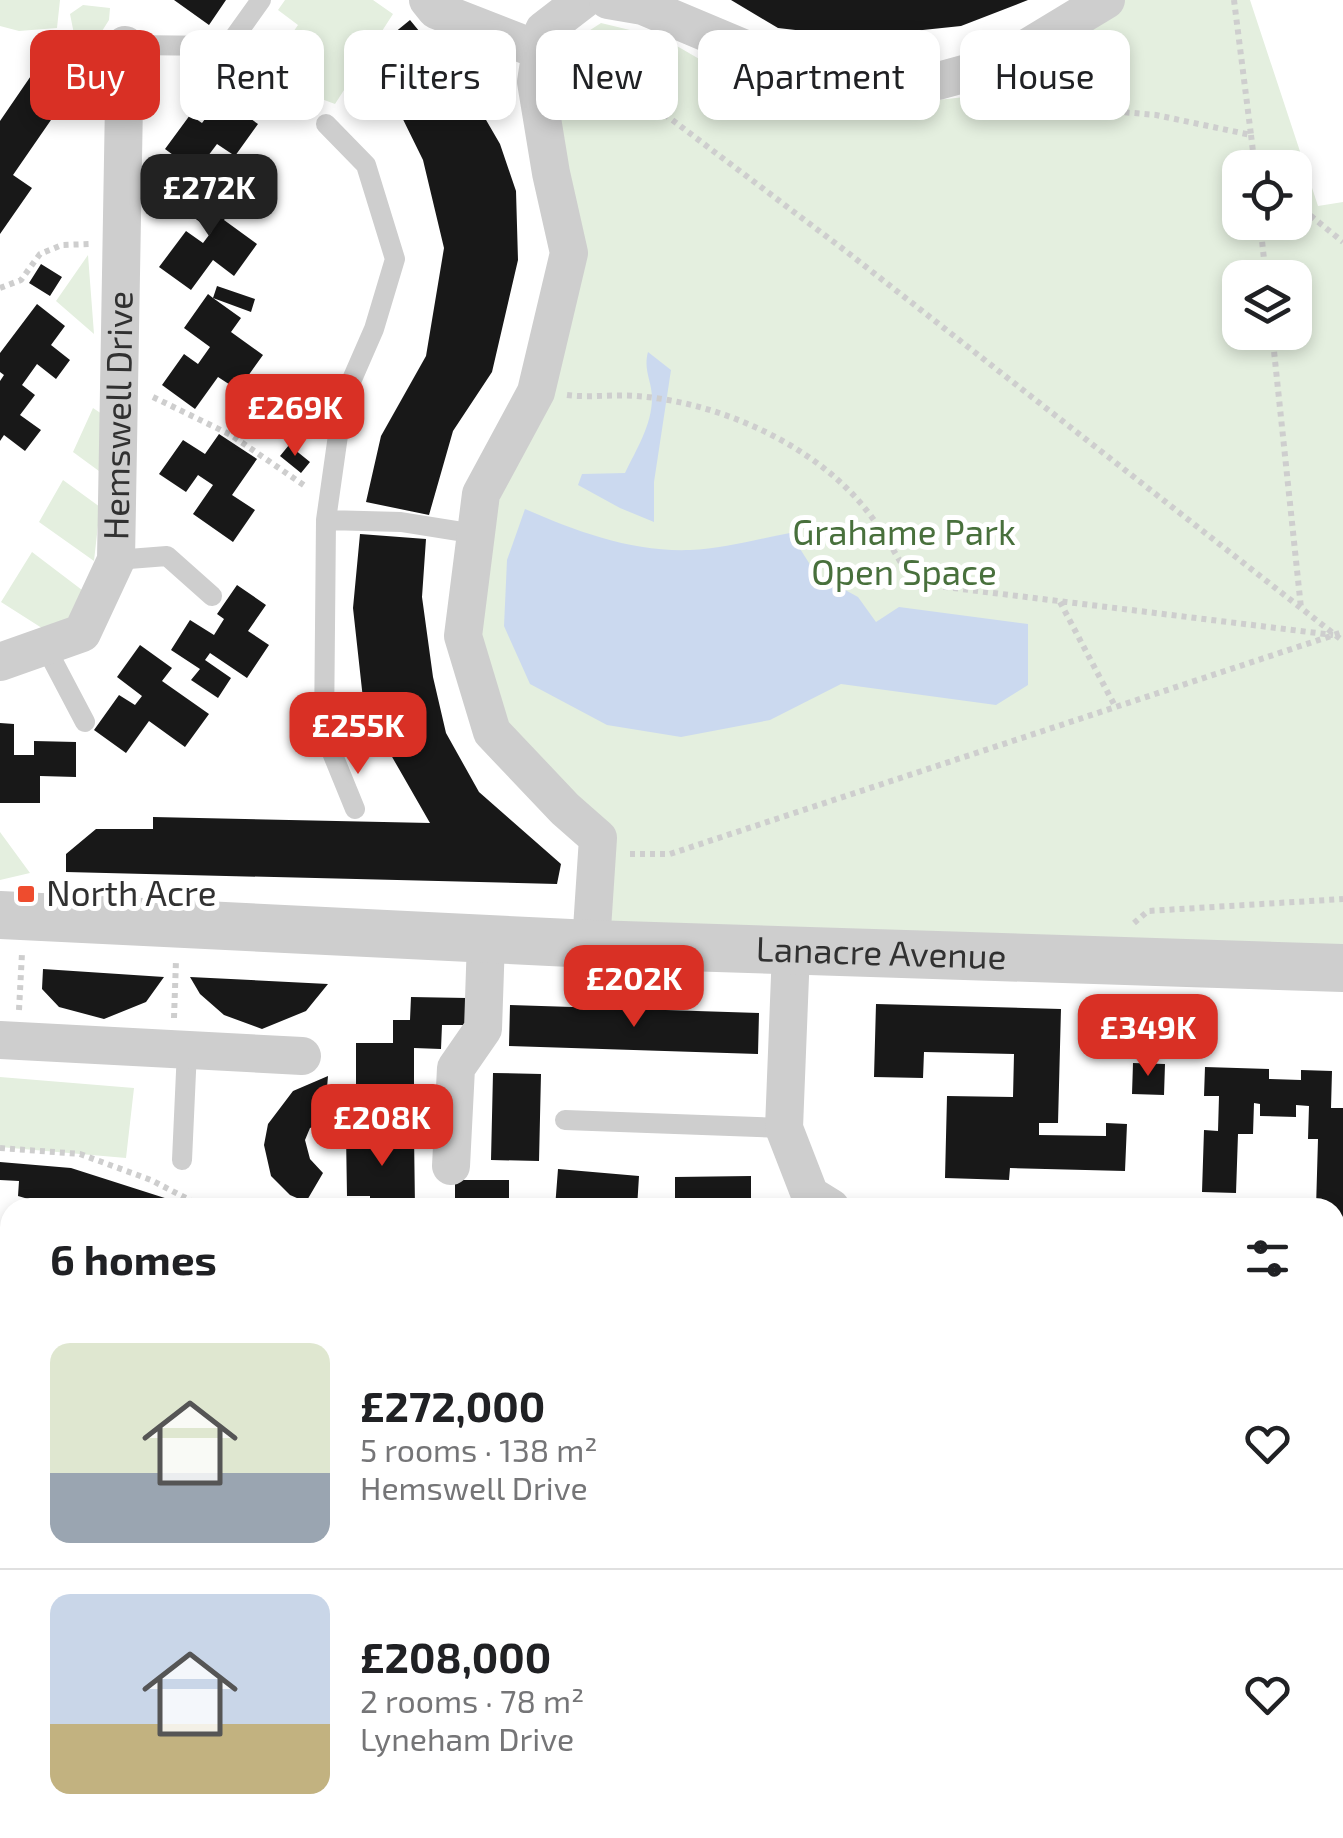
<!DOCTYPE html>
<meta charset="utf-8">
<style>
body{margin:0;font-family:"Exo 2",sans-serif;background:#f6f6f6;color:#202124;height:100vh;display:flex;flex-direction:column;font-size:38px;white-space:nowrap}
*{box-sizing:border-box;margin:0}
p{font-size:32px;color:#757577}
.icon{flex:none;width:55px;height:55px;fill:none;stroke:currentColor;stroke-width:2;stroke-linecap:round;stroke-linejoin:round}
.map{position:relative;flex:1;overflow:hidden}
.details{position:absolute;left:0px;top:1198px;width:1345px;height:642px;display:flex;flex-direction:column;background:#fff;border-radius:30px 30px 0 0;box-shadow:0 5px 15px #0003}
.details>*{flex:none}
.guide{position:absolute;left:30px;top:30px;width:1285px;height:90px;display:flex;gap:20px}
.controls{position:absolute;left:1222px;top:150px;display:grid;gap:20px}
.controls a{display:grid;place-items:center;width:90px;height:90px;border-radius:20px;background:#fff;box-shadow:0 5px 15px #0003;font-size:50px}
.price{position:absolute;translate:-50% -85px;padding:0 22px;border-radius:20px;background:#d93025;color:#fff;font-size:32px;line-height:65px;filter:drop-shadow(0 2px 5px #0008)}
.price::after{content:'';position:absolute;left:50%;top:60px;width:30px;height:22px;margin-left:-15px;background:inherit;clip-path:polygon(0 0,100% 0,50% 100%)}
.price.selected{background:#222;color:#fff}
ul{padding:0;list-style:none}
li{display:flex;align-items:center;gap:30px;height:250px;padding:0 50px}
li+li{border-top:2px solid #e0e0e0}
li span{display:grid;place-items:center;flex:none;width:280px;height:200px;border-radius:20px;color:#555}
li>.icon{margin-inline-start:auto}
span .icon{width:120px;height:120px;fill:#fffc;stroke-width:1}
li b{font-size:42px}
h2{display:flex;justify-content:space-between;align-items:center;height:120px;padding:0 50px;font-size:42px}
.chip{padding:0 35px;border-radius:20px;background:#fff;box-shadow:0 5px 15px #0003;font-size:35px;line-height:90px}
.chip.selected{background:#d93025;color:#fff}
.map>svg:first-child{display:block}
.green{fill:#e4efdf;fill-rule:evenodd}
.water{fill:#cbd9ef}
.building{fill:#181818}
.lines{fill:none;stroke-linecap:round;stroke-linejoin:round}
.path{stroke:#cecece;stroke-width:6;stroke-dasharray:5 5;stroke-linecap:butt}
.service{stroke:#cecece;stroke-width:20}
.minor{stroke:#cecece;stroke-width:38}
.tertiary{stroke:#cecece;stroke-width:48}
.poi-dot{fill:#ee4c2e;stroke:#fff;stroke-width:4}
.labels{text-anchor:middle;stroke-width:10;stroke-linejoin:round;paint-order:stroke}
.street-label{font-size:35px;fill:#313131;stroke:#fff}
.park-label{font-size:35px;fill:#48703c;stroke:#fff}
.poi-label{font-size:35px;fill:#313131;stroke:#fff;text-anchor:start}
</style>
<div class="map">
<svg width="1343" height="1838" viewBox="0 0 1343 1838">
<rect width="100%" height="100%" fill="#fff"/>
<path class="green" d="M0 0H60L57 28 19 31 0 26Z
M285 0H373L393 14 335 104 262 77 298 25 278 10Z
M1116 0H1250L1318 206 1343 202V969L594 943 599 839 497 736 460 636 571 251 536 84 567 45 601 23 663 38 727 75 828 112 983 95 1068 59ZM1240 168H1295V222H1240ZM1240 278H1295V332H1240Z
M83 5 110 8 109 20 97 39H75L70 14Z
M88 255 94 334 56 301Z
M93 408 102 414 103 474 73 452Z
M63 480 100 507 94 561 39 522Z
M32 552 82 590 67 622 45 630 1 602Z
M0 832 30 873 0 880Z
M0 1077 134 1088 126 1158 0 1147Z"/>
<path class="water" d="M648 352 671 370 654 482V522L620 508 578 485 582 474 625 473C636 450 652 425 652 398 652 381 643 370 648 352Z
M525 509C578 532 632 552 690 550 723 549 757 539 790 533L816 574 858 597 876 622 899 607 1028 624V685L996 705 841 684 770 720 681 737 607 725 530 684 504 626 507 560Z"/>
<path class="building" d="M174 0H226L209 25Z
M731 0H1028L961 26 856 37 778 28Z
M410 20 471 94 500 144 516 191 518 260 492 372 453 431 429 515 366 502 381 436 426 356 444 248 423 160 392 97 375 89 402 61 383 42Z
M211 60 241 82 227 102 258 124 235 156 217 144 196 172 165 149 190 115 202 123 211 111 187 94Z
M37 67 71 91 13 175 32 188 0 234V121Z
M209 179 238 201 224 220 257 244 234 276 213 260 191 290 159 267 186 231 203 243 212 231 185 211Z
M41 264 62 277 50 296 29 283Z
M217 286 255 299 251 312 213 298 241 318 231 332 263 355 238 390 218 377 195 409 162 385 184 354 198 364 210 347 184 328 208 294 213 298Z
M37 304 65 326 51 345 70 360 56 379 37 364 22 385 35 395 20 415 41 430 25 451 4 435 0 441V381L4 375 0 372V353Z
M219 434 257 459 232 495 255 510 233 542 193 514 213 485 198 475 186 492 159 474 183 440 205 454Z
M289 445 310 462 301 473 280 456Z
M360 534 426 539 422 597 433 677 446 733 479 792 561 864 557 884 66 872V854L96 829H153V817L430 823 364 708 353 608Z
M237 585 266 605 248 631 269 645 247 678 210 653 205 660 231 678 218 698 191 680 200 669 171 650 190 620 214 635 224 619 217 614Z
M140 645 172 668 162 681 209 714 185 747 149 721 126 753 94 730 119 695 135 705 142 696 117 677Z
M0 723 14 724V755H34V741L76 742V777L40 776V803H0Z
M43 969 164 977 146 1002 104 1019 59 1007 42 989Z
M190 977 328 984 306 1011 262 1029 224 1015 200 994Z
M411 997 467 998V1025H442L441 1049 414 1048V1125L363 1124V1109H345V1094H356V1043H393V1020H410Z
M876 1004 1061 1009 1058 1123H1039V1135L1106 1136V1123L1127 1124 1125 1171 1010 1168 1009 1180 945 1178 947 1096 1013 1097 1014 1054 924 1052 923 1078 874 1077Z
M510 1005 759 1013 758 1054 509 1046Z
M1133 1063 1165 1064 1164 1095 1132 1094Z
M1205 1067 1269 1069V1079L1301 1080V1070L1332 1071 1331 1108H1343V1252H1335V1208H1316L1318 1139H1308L1309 1106 1296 1105V1117L1260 1116V1104L1254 1103 1253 1134H1238L1236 1193 1202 1192 1204 1130 1218 1131 1219 1096H1204Z
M493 1073 541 1074 539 1161 491 1160Z
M328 1076 324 1123 310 1128 305 1140 310 1159 323 1173 306 1202 290 1195 271 1176 264 1145 268 1124 293 1091Z
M346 1134H414L415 1208H370V1196H347Z
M0 1162 71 1168 196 1208H34L35 1201 18 1196 19 1181 0 1180Z
M558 1169 639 1176 637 1208H555Z
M751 1176V1208H675V1177Z
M455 1180H509V1207L440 1208V1203H455Z
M1340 1259H1343V1305L1335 1304V1276H1339Z
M1335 1479 1340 1480 1339 1506 1343 1507V1637H1335Z
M1335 1666H1343V1828L1335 1827Z
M43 1830H82V1838H43Z
M384 1830H465V1838H384Z
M625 1830H663V1838H625Z
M1223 1830H1326V1838H1223Z
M213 1832V1838H184V1833Z"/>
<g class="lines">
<path class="path" d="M598 33 610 73 847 252 1343 641
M975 109 1044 105 1156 115 1251 135 1234 0
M1251 135 1255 168
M1295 203 1343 242
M1260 222 1266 278
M0 288 21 280 40 254 62 245 91 244
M1272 332 1301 608
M567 395C590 398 614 394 637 396 715 402 804 440 857 499 879 523 896 555 913 583L1333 635
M153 397 231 435 305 486
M1060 602 1116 708
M630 854H670L1343 632
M1134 923 1148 911 1343 899
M19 1010 22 953
M174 1018 176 960
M0 1148 80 1154 151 1180 205 1208
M1128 1838 1129 1830"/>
<path class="service" d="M125 45 228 46 261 0
M69 65 125 70
M326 124 366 165 395 259 374 329 343 400 326 520 324 733 355 809
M326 520 401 522 476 534
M116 560 167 556 212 596
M45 646 85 722
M565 1120 784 1128
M182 1160 187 1050
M741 1830V1838
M956 1830 961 1838"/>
<g class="minor">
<path d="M428 0 436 10 541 51"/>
<path d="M583 0 544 30 536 82 551 173 569 253 536 392 481 494 463 636 492 732 565 809 598 838 591 944"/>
<path d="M608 0 643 6 757 54 852 81H938L1000 64 1106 0"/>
<path id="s1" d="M0 662 82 633 116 560 125 45"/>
<path d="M791 951 784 1128 810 1195 831 1208"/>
<path d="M0 1040 302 1056"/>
<path d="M451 1166 456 1068 483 1029 486 940"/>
<path d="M1335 1348 1343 1350"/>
<path d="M3 1546 10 1327"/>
</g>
<path class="tertiary" id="s2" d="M0 915 591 944 1343 968"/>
</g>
<rect class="poi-dot" x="16" y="884" width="20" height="20" rx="5"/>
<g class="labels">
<g class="street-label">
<text dy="12" stroke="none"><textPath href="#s1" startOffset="312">Hemswell Drive</textPath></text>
<text dy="12" stroke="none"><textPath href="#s2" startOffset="882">Lanacre Avenue</textPath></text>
</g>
<g class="park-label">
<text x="904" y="545">Grahame Park<tspan x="904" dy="40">Open Space</tspan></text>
</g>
<g class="poi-label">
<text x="46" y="906">North Acre</text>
</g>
</g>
</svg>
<div class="controls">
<a><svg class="icon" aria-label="locate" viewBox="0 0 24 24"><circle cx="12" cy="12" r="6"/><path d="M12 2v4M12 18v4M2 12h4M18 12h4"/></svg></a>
<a><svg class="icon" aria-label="layers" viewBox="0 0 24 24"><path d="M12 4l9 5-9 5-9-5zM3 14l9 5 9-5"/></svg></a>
</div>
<b class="price selected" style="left:209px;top:239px">£272K</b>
<b class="price" style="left:295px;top:459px">£269K</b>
<b class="price" style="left:358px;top:777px">£255K</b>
<b class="price" style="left:634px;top:1030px">£202K</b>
<b class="price" style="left:1148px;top:1079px">£349K</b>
<b class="price" style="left:382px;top:1169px">£208K</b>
<div class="guide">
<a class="chip selected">Buy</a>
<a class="chip">Rent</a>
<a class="chip">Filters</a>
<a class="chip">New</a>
<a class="chip">Apartment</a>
<a class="chip">House</a>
</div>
<section class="details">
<h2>6 homes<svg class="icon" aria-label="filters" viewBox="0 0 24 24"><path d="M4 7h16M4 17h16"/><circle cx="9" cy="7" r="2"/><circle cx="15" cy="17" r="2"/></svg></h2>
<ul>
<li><span style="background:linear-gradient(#dfe7d0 65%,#9aa5b1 0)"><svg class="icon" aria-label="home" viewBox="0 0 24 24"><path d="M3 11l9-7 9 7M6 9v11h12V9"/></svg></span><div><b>£272,000</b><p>5 rooms · 138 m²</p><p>Hemswell Drive</p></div><svg class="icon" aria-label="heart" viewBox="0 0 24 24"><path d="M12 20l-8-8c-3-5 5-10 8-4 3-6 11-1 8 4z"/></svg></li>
<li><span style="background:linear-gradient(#c9d6e8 65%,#c2b280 0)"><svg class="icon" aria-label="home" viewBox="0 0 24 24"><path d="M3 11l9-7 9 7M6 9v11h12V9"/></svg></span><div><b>£208,000</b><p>2 rooms · 78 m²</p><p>Lyneham Drive</p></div><svg class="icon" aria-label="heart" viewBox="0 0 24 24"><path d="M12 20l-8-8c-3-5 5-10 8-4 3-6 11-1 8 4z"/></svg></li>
</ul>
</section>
</div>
